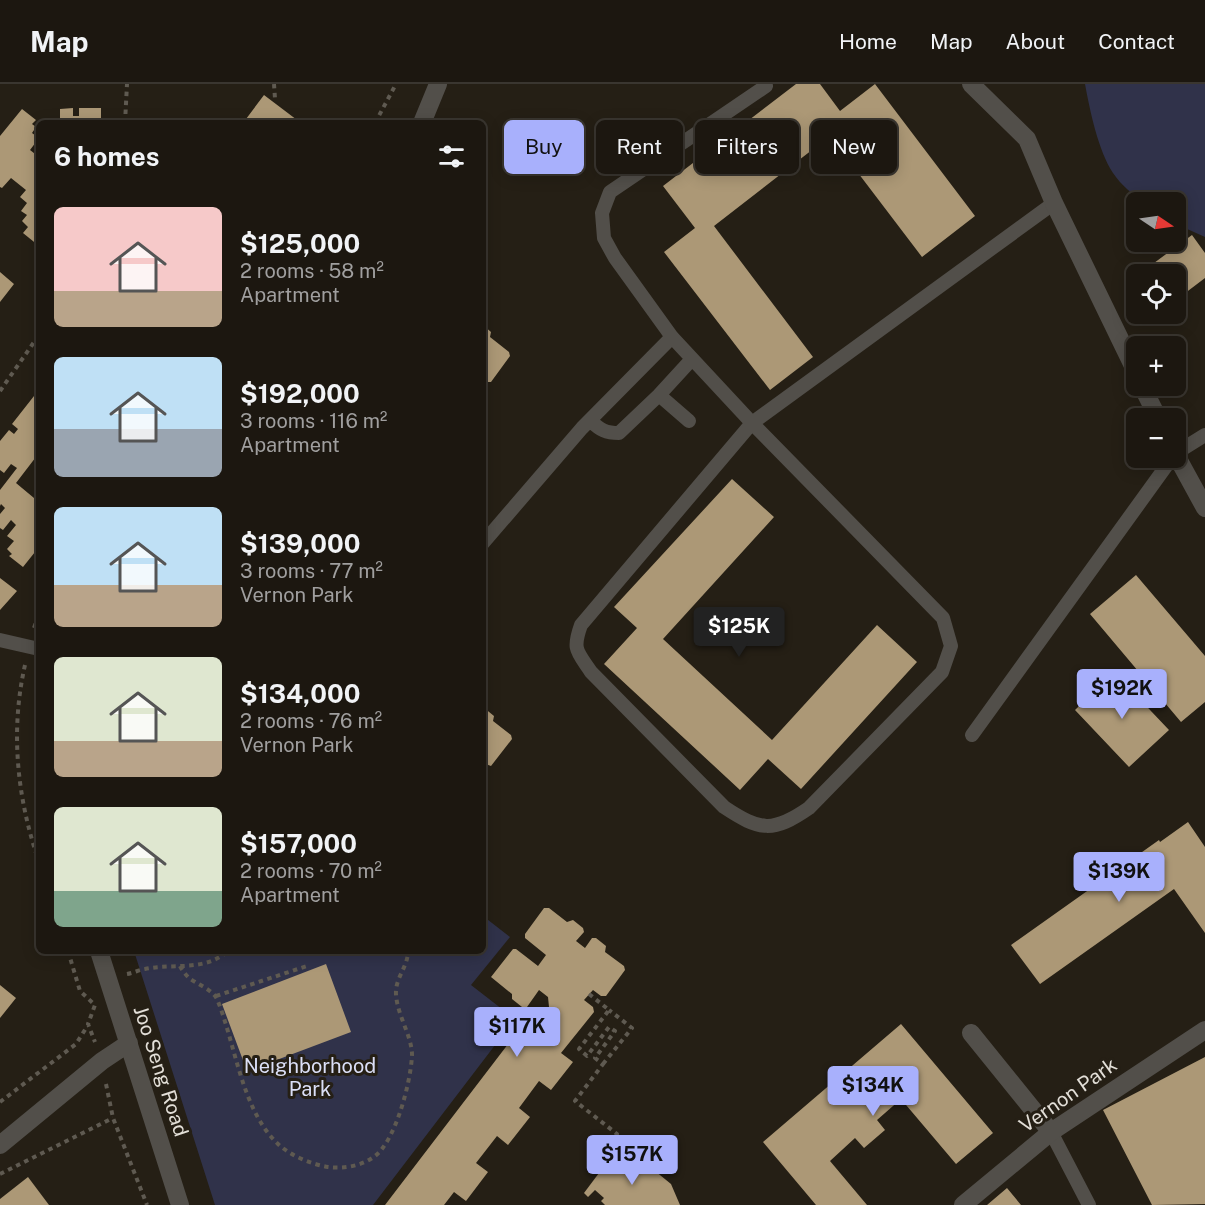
<!DOCTYPE html>
<meta charset="utf-8">
<style>
body{margin:0;font-family:"Public Sans",sans-serif;background:#252019;color:#f1f3f6;height:100vh;display:flex;flex-direction:column;font-size:22px;white-space:nowrap}
*{box-sizing:border-box;margin:0}
p{font-size:20px;color:#a09f9f}
.icon{flex:none;width:33px;height:33px;fill:none;stroke:currentColor;stroke-width:2;stroke-linecap:round;stroke-linejoin:round}
.map{position:relative;flex:1;overflow:hidden}
.sheet{position:absolute;left:36px;top:36px;width:450px;height:834px;display:flex;flex-direction:column;background:#1c1710;border-radius:9px;box-shadow:0 3px 15px #0003,0 0 0 2px #3a3630}
.sheet>*{flex:none}
.hud{position:absolute;left:504px;top:36px;width:570px;height:54px;display:flex;gap:12px}
.needle{width:39px;rotate:103deg}
.controls{position:absolute;left:1126px;top:108px;display:grid;gap:12px}
.controls a{display:grid;place-items:center;width:60px;height:60px;border-radius:9px;background:#1c1710;box-shadow:0 3px 15px #0003,0 0 0 2px #3a3630;font-size:30px}
.price{position:absolute;translate:-50% -51px;padding:0 14px;border-radius:6px;background:#a8b0fc;color:#111;font-size:20px;line-height:39px;filter:drop-shadow(0 2px 3px #0008)}
.price::after{content:'';position:absolute;left:50%;top:36px;width:18px;height:14px;margin-left:-9px;background:inherit;clip-path:polygon(0 0,100% 0,50% 100%)}
.price.active{background:#222;color:#fff}
ul{padding:0;list-style:none}
li{display:flex;align-items:center;gap:18px;height:150px;padding:0 18px}
li span{display:grid;place-items:center;flex:none;width:168px;height:120px;border-radius:9px;color:#555}
li>.icon{margin-inline-start:auto}
span .icon{width:72px;height:72px;fill:#fffc;stroke-width:1}
li b{font-size:26px}
h2{display:flex;justify-content:space-between;align-items:center;height:72px;padding:0 18px;font-size:26px}
.pill{padding:0 21px;border-radius:9px;background:#1c1710;box-shadow:0 3px 15px #0003,0 0 0 2px #3a3630;font-size:21px;line-height:54px}
.pill.active{background:#a8b0fc;color:#111}
header{display:flex;align-items:center;gap:36px;box-sizing:border-box;height:84px;padding:0 30px;background:#1c1710;border-bottom:2px solid #3a3630}
header strong{font-size:28px}
nav{display:flex;gap:33px;margin-inline-start:auto;font-size:21px}
.map>svg:first-child{display:block}
.green{fill:#30324a}
.building{fill:#ac9876}
.lines{fill:none;stroke-linecap:round;stroke-linejoin:round}
.path{stroke:#5f5a51;stroke-width:4;stroke-dasharray:4.5 4.5;stroke-linecap:butt}
.lane{stroke:#524f4a;stroke-width:14}
.street{stroke:#524f4a;stroke-width:18}
.labels{text-anchor:middle;stroke-width:6;stroke-linejoin:round;paint-order:stroke}
.park-label{font-size:20px;fill:#dbdff7;stroke:#251f15}
.street-label{font-size:20px;fill:#e3dfd8;stroke:#251f15}
</style>
<header>
<strong>Map</strong>
<nav><a>Home</a><a>Map</a><a>About</a><a>Contact</a></nav>
</header>
<div class="map">
<svg width="1205" height="1121" viewBox="0 0 1205 1121">
<rect width="100%" height="100%" fill="#251f15"/>
<path class="green" d="M1085 0H1205V153L1176 140V118H1144C1132 110 1121 101 1113 89 1098 66 1090 27 1085 0Z
M483 832 510 853 471 901 515 935 373 1121H215L134 867H483Z"/>
<path class="building" d="M796 0H820L840 27 875 0 975 132 922 173 830 52 714 142 813 273 770 306 664 168 695 144 663 102Z
M264 11 301 39H243Z
M73 24V32H79V24H101V39H60V25Z
M22 25 36 36 32 40 36 43 32 49 39 54 30 66 39 73V162L23 149 28 143 22 137 27 131 21 127 27 119 20 113 26 106 11 94 2 104 0 103V52Z
M1192 151 1205 169V194L1180 213 1176 208V190H1163L1154 179Z
M0 188 14 200 0 218Z
M483 241 491 248 490 253 509 268 510 272 491 298H486L483 296Z
M34 312 39 316V369L16 399 34 414 39 407V463L23 483 9 472 12 470 7 465 14 457 7 452 16 441 11 436 3 446 0 444V430L5 424 1 420 0 422V406L17 384 11 380 4 389 0 386V357L9 346 14 350 18 345 12 340Z
M732 395 774 433 663 555 772 656 877 541 917 578 801 705 768 675 740 706 604 580 637 544 614 523Z
M1136 491 1205 572V618L1181 638 1090 530Z
M0 494 17 507 0 526Z
M1114 588 1169 646 1129 683 1075 626Z
M483 623 494 632 493 637 511 651 512 655 491 682 483 679Z
M1188 738 1205 763V849L1174 805 1040 900 1011 861 1159 756 1160 758Z
M544 824H549L567 838 573 836 583 844 584 848 576 857 585 864 592 854H596L606 862 605 868 624 882 625 886 606 912H601L593 906 584 916 593 923 594 928 561 969 573 978 551 1006 539 997 519 1024 530 1033 508 1061 497 1052 476 1079 488 1088 466 1117 454 1108 444 1121H385L534 926 542 932 549 923 548 913 539 906 527 923H522L512 915V910L491 893 513 865H516L538 882 546 871 525 854V850Z
M326 880 351 948 247 987 222 920Z
M0 901 16 914 0 934Z
M901 940 993 1049 956 1080 901 1015 877 1036 885 1046 864 1064 855 1054 830 1077 867 1121H816L763 1058Z
M1205 973V1120L1152 1121 1103 1026Z
M611 1073 624 1082 630 1074 640 1082 644 1078 671 1100 680 1121H605L601 1117 604 1114 595 1106 588 1113 584 1109Z
M28 1093 49 1121H0V1115Z
M1007 1104 1021 1121H987Z"/>
<g class="lines">
<path class="path" d="M274 0 275 15
M125 39 127 0
M375 39 396 0
M0 307 39 251
M34 544 39 530
M25 581C10 647 17 714 39 778
M68 867 80 907 95 921 88 940 95 958
M180 882C182 886 185 890 188 893 196 900 212 905 217 915 236 961 241 1025 278 1060 291 1072 311 1080 328 1083 344 1085 362 1082 375 1072 396 1056 411 997 412 971 412 952 397 931 396 910 395 894 408 883 408 867
M127 890C133 889 139 886 145 885 174 879 204 888 228 867
M589 910 609 926 579 965 587 972 609 943 615 947 595 974 603 980 575 1017 617 1050 599 1074 606 1080
M216 912 307 882
M603 980 632 944 609 926
M106 1000 113 1034 147 1121
M0 1018 76 960 88 941
M0 1090 113 1034"/>
<path class="lane" d="M766 2 610 108 602 129 604 154 615 174 672 253 752 339 943 534 951 562 942 588 809 724C773 749 760 747 724 723L591 588C577 567 572 566 581 541L752 339 1054 119
M659 311 689 337
M591 337C600 346 606 349 619 349L659 311 692 275
M1176 369 1205 351
M483 459 582 344 672 253
M0 556 39 565
M972 651 1172 374
M1051 1048 1089 1121"/>
<path class="street" d="M971 0 1027 55 1054 119 1137 290
M422 39 438 0
M1142 302 1158 334
M1176 371 1205 424
M99 867 180 1121
M971 949 1051 1048
M0 1061 102 977 129 959
M963 1121 1051 1048 1205 946"/>
</g>
<g class="labels">
<g class="park-label">
<text x="310" y="989">Neighborhood<tspan x="310" dy="23">Park</tspan></text>
</g>
<g class="street-label">
<text transform="translate(161 987) rotate(72)" y="7">Joo Seng Road</text>
<text transform="translate(1068 1011) rotate(-35)" y="7">Vernon Park</text>
</g>
</g>
</svg>
<div class="controls">
<a><svg class="needle" viewBox="-14 -14 28 28"><path d="M0-13l5 13h-10z" fill="#e53935"/><path d="M0 13l5-13h-10z" fill="#a09f9f"/></svg></a>
<a><svg class="icon" aria-label="locate" viewBox="0 0 24 24"><circle cx="12" cy="12" r="6"/><path d="M12 2v4M12 18v4M2 12h4M18 12h4"/></svg></a>
<a>+</a>
<a>−</a>
</div>
<b class="price active" style="left:739px;top:574px">$125K</b>
<b class="price" style="left:1122px;top:636px">$192K</b>
<b class="price" style="left:1119px;top:819px">$139K</b>
<b class="price" style="left:517px;top:974px">$117K</b>
<b class="price" style="left:873px;top:1033px">$134K</b>
<b class="price" style="left:632px;top:1102px">$157K</b>
<div class="hud">
<a class="pill active">Buy</a>
<a class="pill">Rent</a>
<a class="pill">Filters</a>
<a class="pill">New</a>
</div>
<section class="sheet">
<h2>6 homes<svg class="icon" aria-label="filters" viewBox="0 0 24 24"><path d="M4 7h16M4 17h16"/><circle cx="9" cy="7" r="2"/><circle cx="15" cy="17" r="2"/></svg></h2>
<ul>
<li><span style="background:linear-gradient(#f6c9c9 70%,#b9a48a 0)"><svg class="icon" aria-label="home" viewBox="0 0 24 24"><path d="M3 11l9-7 9 7M6 9v11h12V9"/></svg></span><div><b>$125,000</b><p>2 rooms · 58 m²</p><p>Apartment</p></div></li>
<li><span style="background:linear-gradient(#bfe0f5 60%,#9aa5b1 0)"><svg class="icon" aria-label="home" viewBox="0 0 24 24"><path d="M3 11l9-7 9 7M6 9v11h12V9"/></svg></span><div><b>$192,000</b><p>3 rooms · 116 m²</p><p>Apartment</p></div></li>
<li><span style="background:linear-gradient(#bfe0f5 65%,#b9a48a 0)"><svg class="icon" aria-label="home" viewBox="0 0 24 24"><path d="M3 11l9-7 9 7M6 9v11h12V9"/></svg></span><div><b>$139,000</b><p>3 rooms · 77 m²</p><p>Vernon Park</p></div></li>
<li><span style="background:linear-gradient(#dfe7d0 70%,#b9a48a 0)"><svg class="icon" aria-label="home" viewBox="0 0 24 24"><path d="M3 11l9-7 9 7M6 9v11h12V9"/></svg></span><div><b>$134,000</b><p>2 rooms · 76 m²</p><p>Vernon Park</p></div></li>
<li><span style="background:linear-gradient(#dfe7d0 70%,#7fa58c 0)"><svg class="icon" aria-label="home" viewBox="0 0 24 24"><path d="M3 11l9-7 9 7M6 9v11h12V9"/></svg></span><div><b>$157,000</b><p>2 rooms · 70 m²</p><p>Apartment</p></div></li>
</ul>
</section>
</div>
